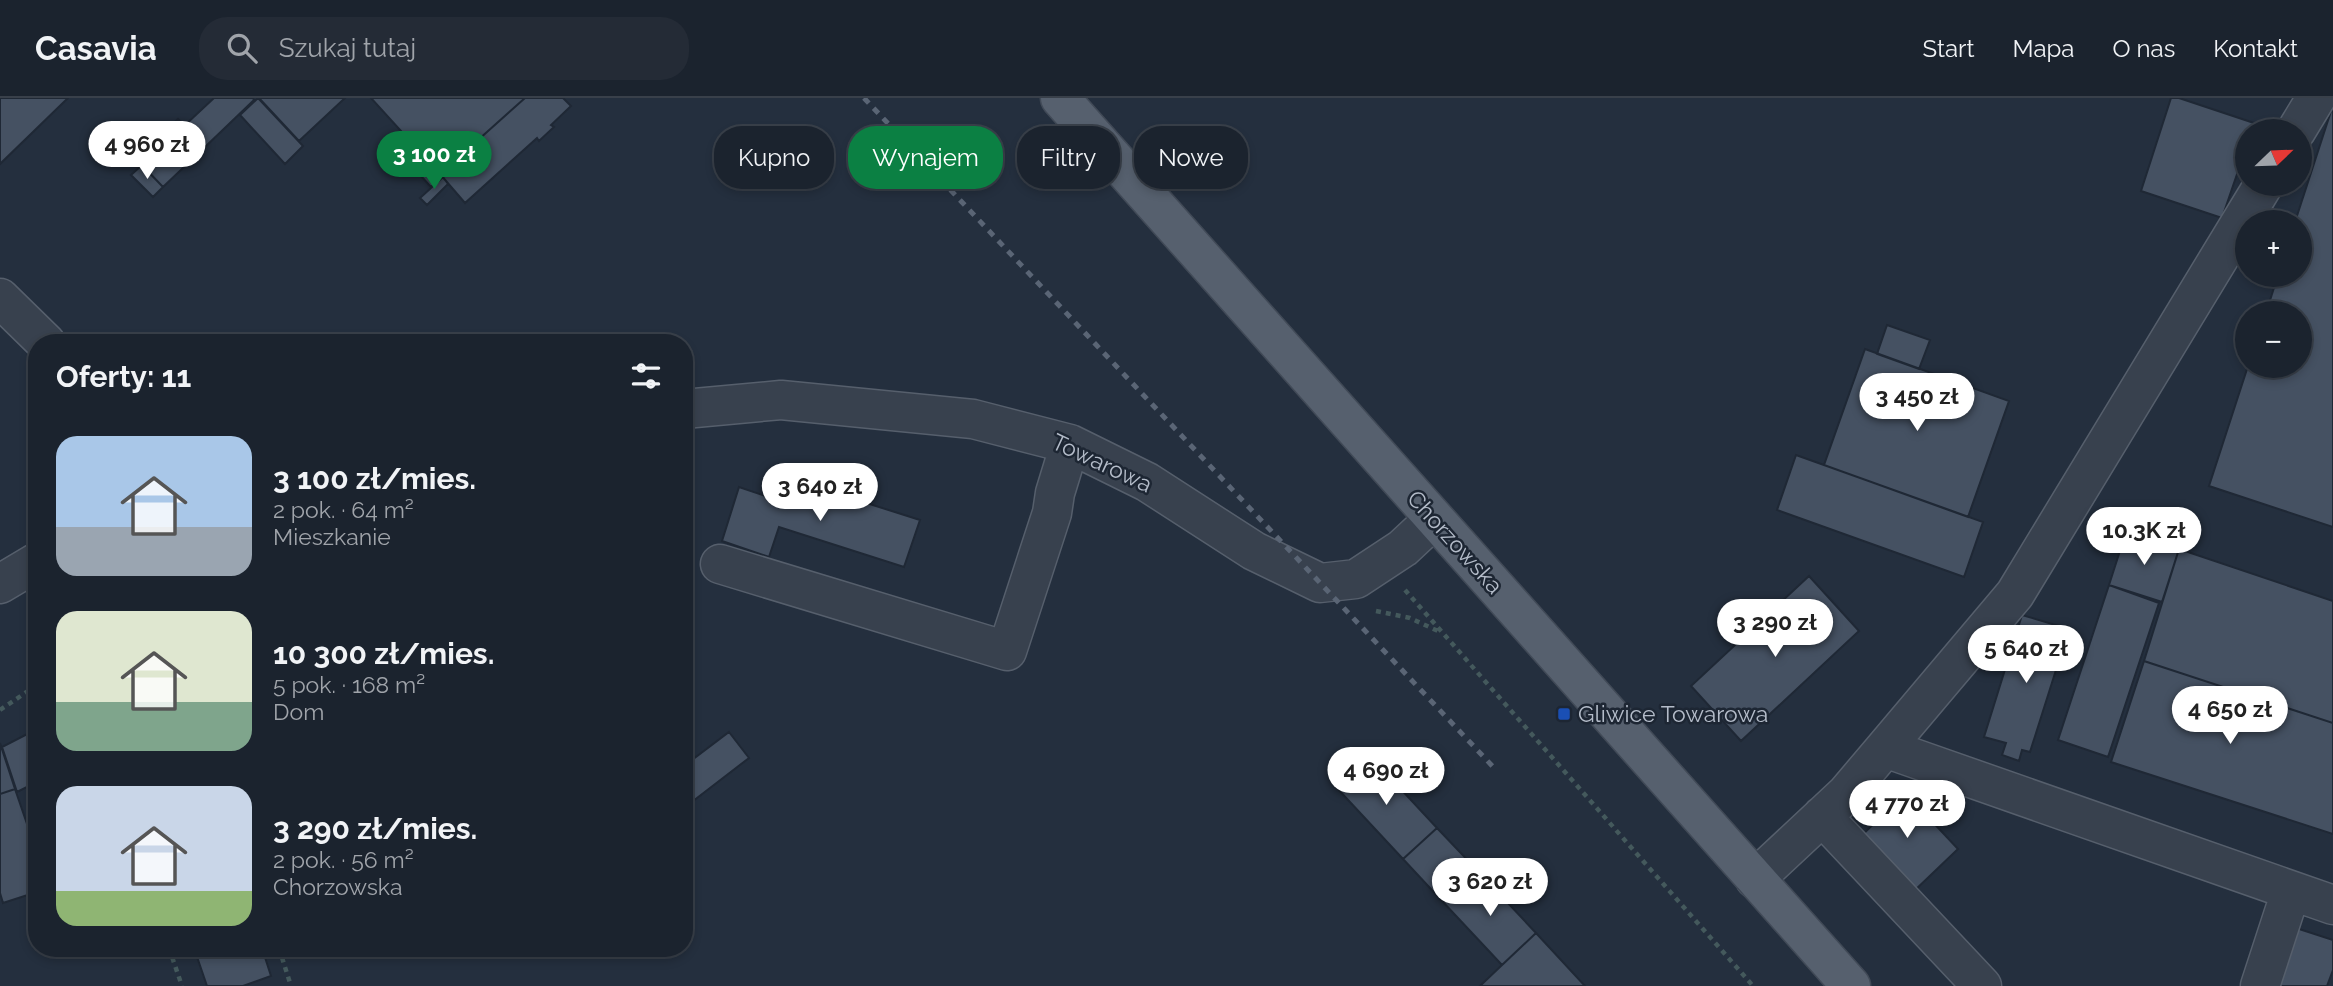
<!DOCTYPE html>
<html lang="pl">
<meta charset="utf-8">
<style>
body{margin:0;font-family:Raleway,sans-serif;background:#242b36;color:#f1f3f6;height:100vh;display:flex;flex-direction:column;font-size:26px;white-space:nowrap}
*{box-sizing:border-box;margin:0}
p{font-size:23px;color:#a0a4aa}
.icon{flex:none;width:38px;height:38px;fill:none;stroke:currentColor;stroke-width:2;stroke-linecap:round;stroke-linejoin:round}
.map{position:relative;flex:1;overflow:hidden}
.drawer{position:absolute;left:28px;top:236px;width:665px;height:623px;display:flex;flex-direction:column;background:#1b232e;border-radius:28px;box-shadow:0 4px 10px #0003,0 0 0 2px #39404a}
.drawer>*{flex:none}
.guide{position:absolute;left:714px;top:28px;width:665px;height:63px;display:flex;gap:14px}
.needle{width:46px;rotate:67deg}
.tools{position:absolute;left:2235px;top:21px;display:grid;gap:14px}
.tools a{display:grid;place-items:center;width:77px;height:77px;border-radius:50%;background:#1b232e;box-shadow:0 4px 10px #0003,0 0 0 2px #39404a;font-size:35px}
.price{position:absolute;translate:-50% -60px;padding:0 16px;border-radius:24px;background:#fff;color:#222;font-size:23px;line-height:46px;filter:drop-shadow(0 2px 4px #0008)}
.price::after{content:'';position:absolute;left:50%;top:42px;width:21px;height:16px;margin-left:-10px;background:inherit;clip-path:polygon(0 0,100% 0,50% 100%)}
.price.current{background:#0b8043;color:#fff}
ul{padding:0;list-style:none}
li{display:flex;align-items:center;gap:21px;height:175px;padding:0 28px}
li span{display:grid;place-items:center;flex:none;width:196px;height:140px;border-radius:21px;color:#555}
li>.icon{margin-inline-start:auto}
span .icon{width:84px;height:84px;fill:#fffc;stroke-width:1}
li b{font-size:30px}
h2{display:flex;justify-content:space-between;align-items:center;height:84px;padding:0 28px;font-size:30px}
.tag{padding:0 24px;border-radius:28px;background:#1b232e;box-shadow:0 4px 10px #0003,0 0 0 2px #39404a;font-size:24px;line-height:63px}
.tag.current{background:#0b8043;color:#fff}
header{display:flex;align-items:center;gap:42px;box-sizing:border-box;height:98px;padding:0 35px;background:#1b232e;border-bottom:2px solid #39404a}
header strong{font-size:33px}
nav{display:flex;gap:38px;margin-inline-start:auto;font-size:24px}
.search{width:490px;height:63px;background:#242b36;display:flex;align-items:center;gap:18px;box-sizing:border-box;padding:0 24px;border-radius:28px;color:#a0a4aa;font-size:26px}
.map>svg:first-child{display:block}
.building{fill:#455162;stroke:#1f2835;stroke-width:2}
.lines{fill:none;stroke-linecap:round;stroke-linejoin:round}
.minor-casing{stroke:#565f6c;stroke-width:41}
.major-casing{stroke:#414a57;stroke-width:41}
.path{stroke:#44595c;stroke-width:4.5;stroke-dasharray:5 5;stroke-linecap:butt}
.minor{stroke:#38414e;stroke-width:38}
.major{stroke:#56606e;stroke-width:38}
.rail{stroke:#5a6575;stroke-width:5;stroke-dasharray:7 7;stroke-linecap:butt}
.transit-dot{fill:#1a4fb4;stroke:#1d2633;stroke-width:2.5}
.labels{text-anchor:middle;stroke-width:5;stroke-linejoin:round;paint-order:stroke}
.street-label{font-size:23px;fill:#b4bcc9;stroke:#1d2633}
.poi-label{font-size:23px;fill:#b4bcc9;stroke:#1d2633;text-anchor:start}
</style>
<header>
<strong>Casavia</strong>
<div class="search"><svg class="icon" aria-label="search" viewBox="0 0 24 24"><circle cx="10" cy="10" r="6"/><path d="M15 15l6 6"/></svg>Szukaj tutaj</div>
<nav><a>Start</a><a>Mapa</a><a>O nas</a><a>Kontakt</a></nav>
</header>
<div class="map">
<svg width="2333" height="888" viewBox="0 0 2333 888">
<rect width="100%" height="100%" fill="#242f3e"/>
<path class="building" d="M0 0H68L0 66Z
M214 0H253L254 2 205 49 184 28Z
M258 0 303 48 285 66 240 17Z
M259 0H345L299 43Z
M371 0H525L440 76Z
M525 0H563L571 8 551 27 554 29 539 43 537 40 465 105 440 76Z
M2171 0H2179L2254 25 2252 33H2247V47L2222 120 2141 93Z
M2333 7V429L2209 388 2248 268H2300V215H2266L2278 177H2300V124H2295Z
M178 21 205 49 163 89 136 61Z
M410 44 443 79 431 89 399 54Z
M142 67 163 89 153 99 131 77Z
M443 79 448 86 427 107 420 100Z
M1887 227 1930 242 1919 271 1877 256Z
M1865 251 2009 303 1968 419 1824 367Z
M1796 357 1983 424 1964 479 1777 412Z
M794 382 920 422 904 469 779 429 769 459 722 443 739 389 786 405Z
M2126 434 2179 451 2162 504 2109 487Z
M2179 451 2333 503V625L2144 563Z
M1809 478 1859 533 1741 643 1691 588Z
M2109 487 2159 505 2108 659 2058 642Z
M2022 517 2069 531 2030 654 2022 652 2019 663 2002 657 2006 645 1984 639Z
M2144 563 2333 625V736L2111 664Z
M37 631V684L17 694 2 649Z
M729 634 749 660 684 710V668Z
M0 645 15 691 0 696Z
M1370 658 1437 730 1403 761 1336 689Z
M1898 687 1958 751 1912 795 1859 740 1882 718 1874 709Z
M15 691 37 755V794L3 805 0 795V696Z
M1437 730 1477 772 1443 804 1403 761Z
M1477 772 1536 835 1502 867 1443 804Z
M2293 829 2333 842V872L2327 888H2273Z
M1536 835 1585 888H1480L1502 867Z
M194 850H262L271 878 243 888H207Z"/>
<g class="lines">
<g class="minor-casing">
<path id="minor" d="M2296 33 2316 0
M0 200 46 245
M684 311 781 302 973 321 1070 346 1147 384 1254 453 1320 485 1356 481 1403 450 1434 421
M720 466 1007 553 1052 415 1055 395 1070 346
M0 486 37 464
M1885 650 2015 496 2264 86
M1822 718 1982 888
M1755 781 1846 696 1885 650 2333 807
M2260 888 2291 793"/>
</g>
<g class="major-casing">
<path id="major" d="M1060 0 1851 888"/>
</g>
<path class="path" d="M1405 492 1753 888
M1376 513 1410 520 1440 534
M0 612 37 587
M169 850 182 888
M279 850 291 888"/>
<use href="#minor" class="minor"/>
<use href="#major" class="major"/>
<path class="rail" d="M864 0 1497 673"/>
</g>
<rect class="transit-dot" x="1557" y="609" width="14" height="14" rx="3.5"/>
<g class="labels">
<g class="street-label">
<text transform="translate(1102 365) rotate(25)" y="8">Towarowa</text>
<text transform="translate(1455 444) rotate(48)" y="8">Chorzowska</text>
</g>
<g class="poi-label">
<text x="1578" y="624">Gliwice Towarowa</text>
</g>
</g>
</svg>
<div class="tools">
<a><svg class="needle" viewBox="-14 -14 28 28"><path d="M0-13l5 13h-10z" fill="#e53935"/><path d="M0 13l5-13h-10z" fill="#a0a4aa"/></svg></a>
<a>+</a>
<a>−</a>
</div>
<b class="price" style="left:147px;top:83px">4 960 zł</b>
<b class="price current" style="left:434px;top:93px">3 100 zł</b>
<b class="price" style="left:1917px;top:335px">3 450 zł</b>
<b class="price" style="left:820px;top:425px">3 640 zł</b>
<b class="price" style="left:2144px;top:469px">10.3K zł</b>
<b class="price" style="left:1775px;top:561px">3 290 zł</b>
<b class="price" style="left:2026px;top:587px">5 640 zł</b>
<b class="price" style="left:2230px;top:648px">4 650 zł</b>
<b class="price" style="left:1386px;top:709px">4 690 zł</b>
<b class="price" style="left:1907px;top:742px">4 770 zł</b>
<b class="price" style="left:1490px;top:820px">3 620 zł</b>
<div class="guide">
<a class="tag">Kupno</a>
<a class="tag current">Wynajem</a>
<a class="tag">Filtry</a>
<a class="tag">Nowe</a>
</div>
<section class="drawer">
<h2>Oferty: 11<svg class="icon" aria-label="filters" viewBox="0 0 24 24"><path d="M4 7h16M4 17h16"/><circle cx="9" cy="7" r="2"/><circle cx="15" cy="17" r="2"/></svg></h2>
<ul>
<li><span style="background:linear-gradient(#a9c7e8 65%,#9aa5b1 0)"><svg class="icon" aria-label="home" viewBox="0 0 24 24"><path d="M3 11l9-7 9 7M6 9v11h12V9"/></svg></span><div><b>3 100 zł/mies.</b><p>2 pok. · 64 m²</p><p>Mieszkanie</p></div></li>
<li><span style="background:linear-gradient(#dfe7d0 65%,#7fa58c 0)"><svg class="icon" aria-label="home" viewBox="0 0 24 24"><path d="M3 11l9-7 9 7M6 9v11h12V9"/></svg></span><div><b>10 300 zł/mies.</b><p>5 pok. · 168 m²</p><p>Dom</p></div></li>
<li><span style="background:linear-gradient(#c9d6e8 75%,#8fb573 0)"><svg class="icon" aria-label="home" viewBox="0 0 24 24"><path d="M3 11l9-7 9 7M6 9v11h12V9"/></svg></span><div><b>3 290 zł/mies.</b><p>2 pok. · 56 m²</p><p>Chorzowska</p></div></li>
</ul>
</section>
</div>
